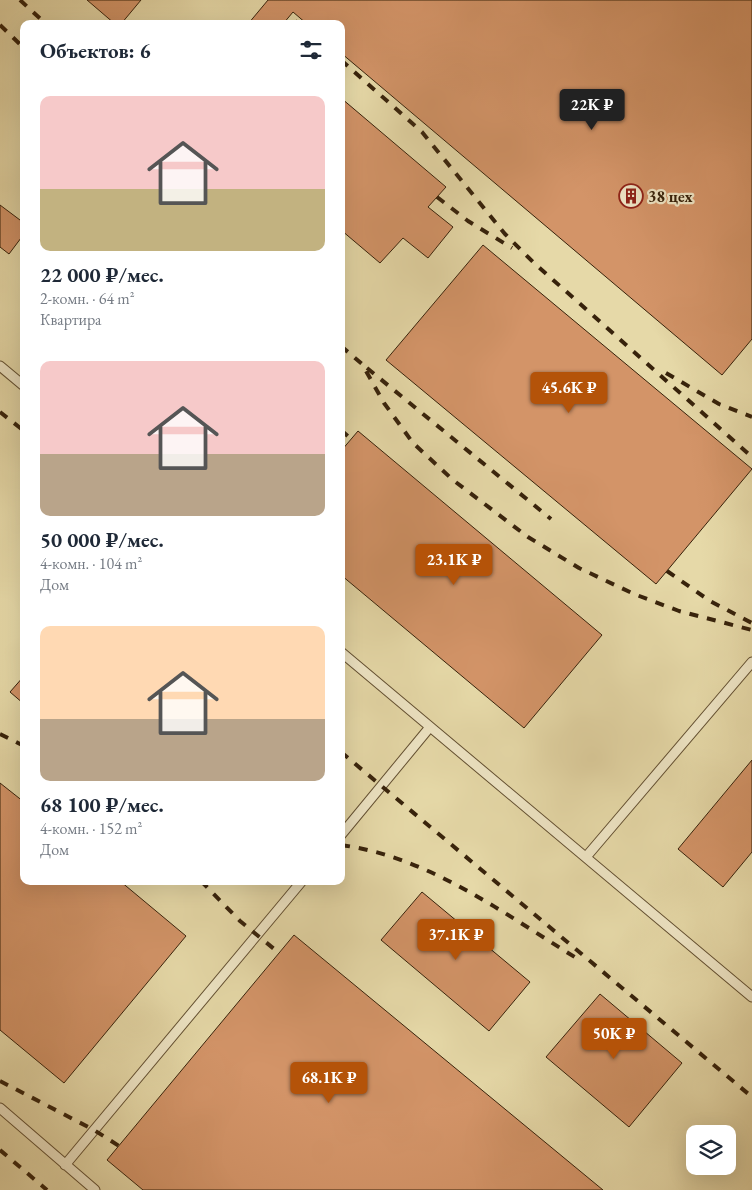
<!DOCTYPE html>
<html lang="ru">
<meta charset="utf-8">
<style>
body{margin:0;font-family:"EB Garamond",serif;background:#f6f6f7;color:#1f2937;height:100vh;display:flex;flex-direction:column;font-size:19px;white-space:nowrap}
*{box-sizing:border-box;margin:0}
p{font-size:16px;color:#747a83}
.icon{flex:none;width:28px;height:28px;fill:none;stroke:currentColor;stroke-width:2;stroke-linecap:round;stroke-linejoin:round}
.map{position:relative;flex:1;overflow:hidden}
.panel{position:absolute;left:20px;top:20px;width:325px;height:865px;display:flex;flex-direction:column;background:#fff;border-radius:10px;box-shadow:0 5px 20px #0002}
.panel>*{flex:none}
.tools{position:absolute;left:686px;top:1125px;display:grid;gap:10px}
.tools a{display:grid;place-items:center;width:50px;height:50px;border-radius:10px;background:#fff;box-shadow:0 5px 20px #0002;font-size:25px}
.price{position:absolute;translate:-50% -42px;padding:0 11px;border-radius:5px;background:#b45309;color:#fff;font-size:16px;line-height:32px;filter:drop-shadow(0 1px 2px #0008)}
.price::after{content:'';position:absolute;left:50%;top:30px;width:15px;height:11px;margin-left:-8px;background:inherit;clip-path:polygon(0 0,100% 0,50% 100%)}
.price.active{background:#222;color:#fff}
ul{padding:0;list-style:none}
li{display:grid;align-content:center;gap:10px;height:265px;padding:0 20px}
li span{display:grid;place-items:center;height:155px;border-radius:10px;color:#555}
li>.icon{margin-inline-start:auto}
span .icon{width:90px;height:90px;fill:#fffc;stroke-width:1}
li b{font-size:21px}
h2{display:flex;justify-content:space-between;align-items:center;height:60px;padding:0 20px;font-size:21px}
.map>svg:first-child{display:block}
.building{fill:#d39468;stroke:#37220b}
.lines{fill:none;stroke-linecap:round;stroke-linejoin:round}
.service-casing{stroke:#635032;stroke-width:11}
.service{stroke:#efe6c6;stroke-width:9}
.rail{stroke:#37220b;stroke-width:4;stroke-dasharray:9 9;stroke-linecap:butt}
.labels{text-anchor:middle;stroke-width:4.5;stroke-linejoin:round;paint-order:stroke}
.poi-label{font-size:16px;font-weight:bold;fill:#37220b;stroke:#efe6c6;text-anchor:start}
</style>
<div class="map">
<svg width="752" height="1190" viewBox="0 0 752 1190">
<rect width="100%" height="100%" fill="#e6d9a8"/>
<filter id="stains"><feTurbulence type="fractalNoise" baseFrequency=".004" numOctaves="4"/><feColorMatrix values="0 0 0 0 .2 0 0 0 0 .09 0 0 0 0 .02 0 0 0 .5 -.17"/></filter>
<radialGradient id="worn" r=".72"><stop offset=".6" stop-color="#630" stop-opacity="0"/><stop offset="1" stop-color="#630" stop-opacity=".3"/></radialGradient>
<path class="building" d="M87 0H141L121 24H115Z
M268 0H752V339L722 375 341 53V24H307L293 12 283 24H248Z
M341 98 446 187 428 207 453 227 428 258 403 238 380 263 341 230Z
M0 205 24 223V234L9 254 0 247Z
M483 245 752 469 656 584 386 360Z
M358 431 602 635 524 728 341 575V451Z
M24 676V704L10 692Z
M752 760V852L723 887 678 849Z
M0 783 24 802V881H120L186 936 64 1083 0 1030Z
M422 892 530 982 489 1031 381 940Z
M294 935 603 1190H143L107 1160Z
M600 994 682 1063 629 1127 546 1057Z"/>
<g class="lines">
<g class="service-casing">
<path id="service" d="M0 366 24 386
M341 652 752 997
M341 835 430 727
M586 857 752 662
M0 1108 95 1190
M65 1165 302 881"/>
</g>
<use href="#service" class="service"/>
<path class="rail" d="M20 0 46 24
M295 21 299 24
M0 25 24 48
M341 60 422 132 505 234 533 262 752 457
M437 197 468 221 512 248
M341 291 343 292
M341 346 362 364 384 403 413 443 453 480 528 537 579 568 634 594 679 611 752 630
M367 368 551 519
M666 373 719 404 752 417
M0 412 24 431
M341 430 351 439
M667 571 710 601 752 623
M0 734 24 746
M341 752 752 1097
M341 845C430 857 504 914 578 959
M201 881 240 921 279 953
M0 1081 94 1130 119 1146
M0 1150 47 1190"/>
</g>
<defs>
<g id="building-ring" transform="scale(1.25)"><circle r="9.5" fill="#efe6c6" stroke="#8f2418" stroke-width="1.5"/><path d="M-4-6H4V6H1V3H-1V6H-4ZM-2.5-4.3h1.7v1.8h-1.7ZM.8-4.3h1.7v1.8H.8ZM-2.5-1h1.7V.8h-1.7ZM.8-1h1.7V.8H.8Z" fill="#8f2418"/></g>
</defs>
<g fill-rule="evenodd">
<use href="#building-ring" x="631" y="196"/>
</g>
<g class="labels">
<g class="poi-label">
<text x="648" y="202">38 цех</text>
</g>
</g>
<rect width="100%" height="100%" filter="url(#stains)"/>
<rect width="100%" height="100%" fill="url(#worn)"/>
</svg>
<div class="tools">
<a><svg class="icon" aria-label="layers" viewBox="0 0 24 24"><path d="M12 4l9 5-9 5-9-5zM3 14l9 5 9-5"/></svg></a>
</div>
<b class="price active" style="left:592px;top:131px">22K ₽</b>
<b class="price" style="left:569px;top:414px">45.6K ₽</b>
<b class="price" style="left:454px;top:586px">23.1K ₽</b>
<b class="price" style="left:456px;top:961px">37.1K ₽</b>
<b class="price" style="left:614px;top:1060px">50K ₽</b>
<b class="price" style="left:329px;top:1104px">68.1K ₽</b>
<section class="panel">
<h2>Объектов: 6<svg class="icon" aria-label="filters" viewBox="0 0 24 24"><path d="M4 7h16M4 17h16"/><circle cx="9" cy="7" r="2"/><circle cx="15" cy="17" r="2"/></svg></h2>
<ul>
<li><span style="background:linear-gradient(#f6c9c9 60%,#c2b280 0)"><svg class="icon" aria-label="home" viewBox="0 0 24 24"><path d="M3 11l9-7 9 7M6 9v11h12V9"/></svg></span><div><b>22 000 ₽/мес.</b><p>2-комн. · 64 m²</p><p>Квартира</p></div></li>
<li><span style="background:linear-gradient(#f6c9c9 60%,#b9a48a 0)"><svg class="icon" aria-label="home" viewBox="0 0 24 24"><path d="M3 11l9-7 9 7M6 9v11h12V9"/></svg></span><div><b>50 000 ₽/мес.</b><p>4-комн. · 104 m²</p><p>Дом</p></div></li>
<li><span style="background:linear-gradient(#ffd9b3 60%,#b9a48a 0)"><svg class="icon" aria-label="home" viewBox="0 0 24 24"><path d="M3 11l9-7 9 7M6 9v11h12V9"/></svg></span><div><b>68 100 ₽/мес.</b><p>4-комн. · 152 m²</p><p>Дом</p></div></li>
</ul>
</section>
</div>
